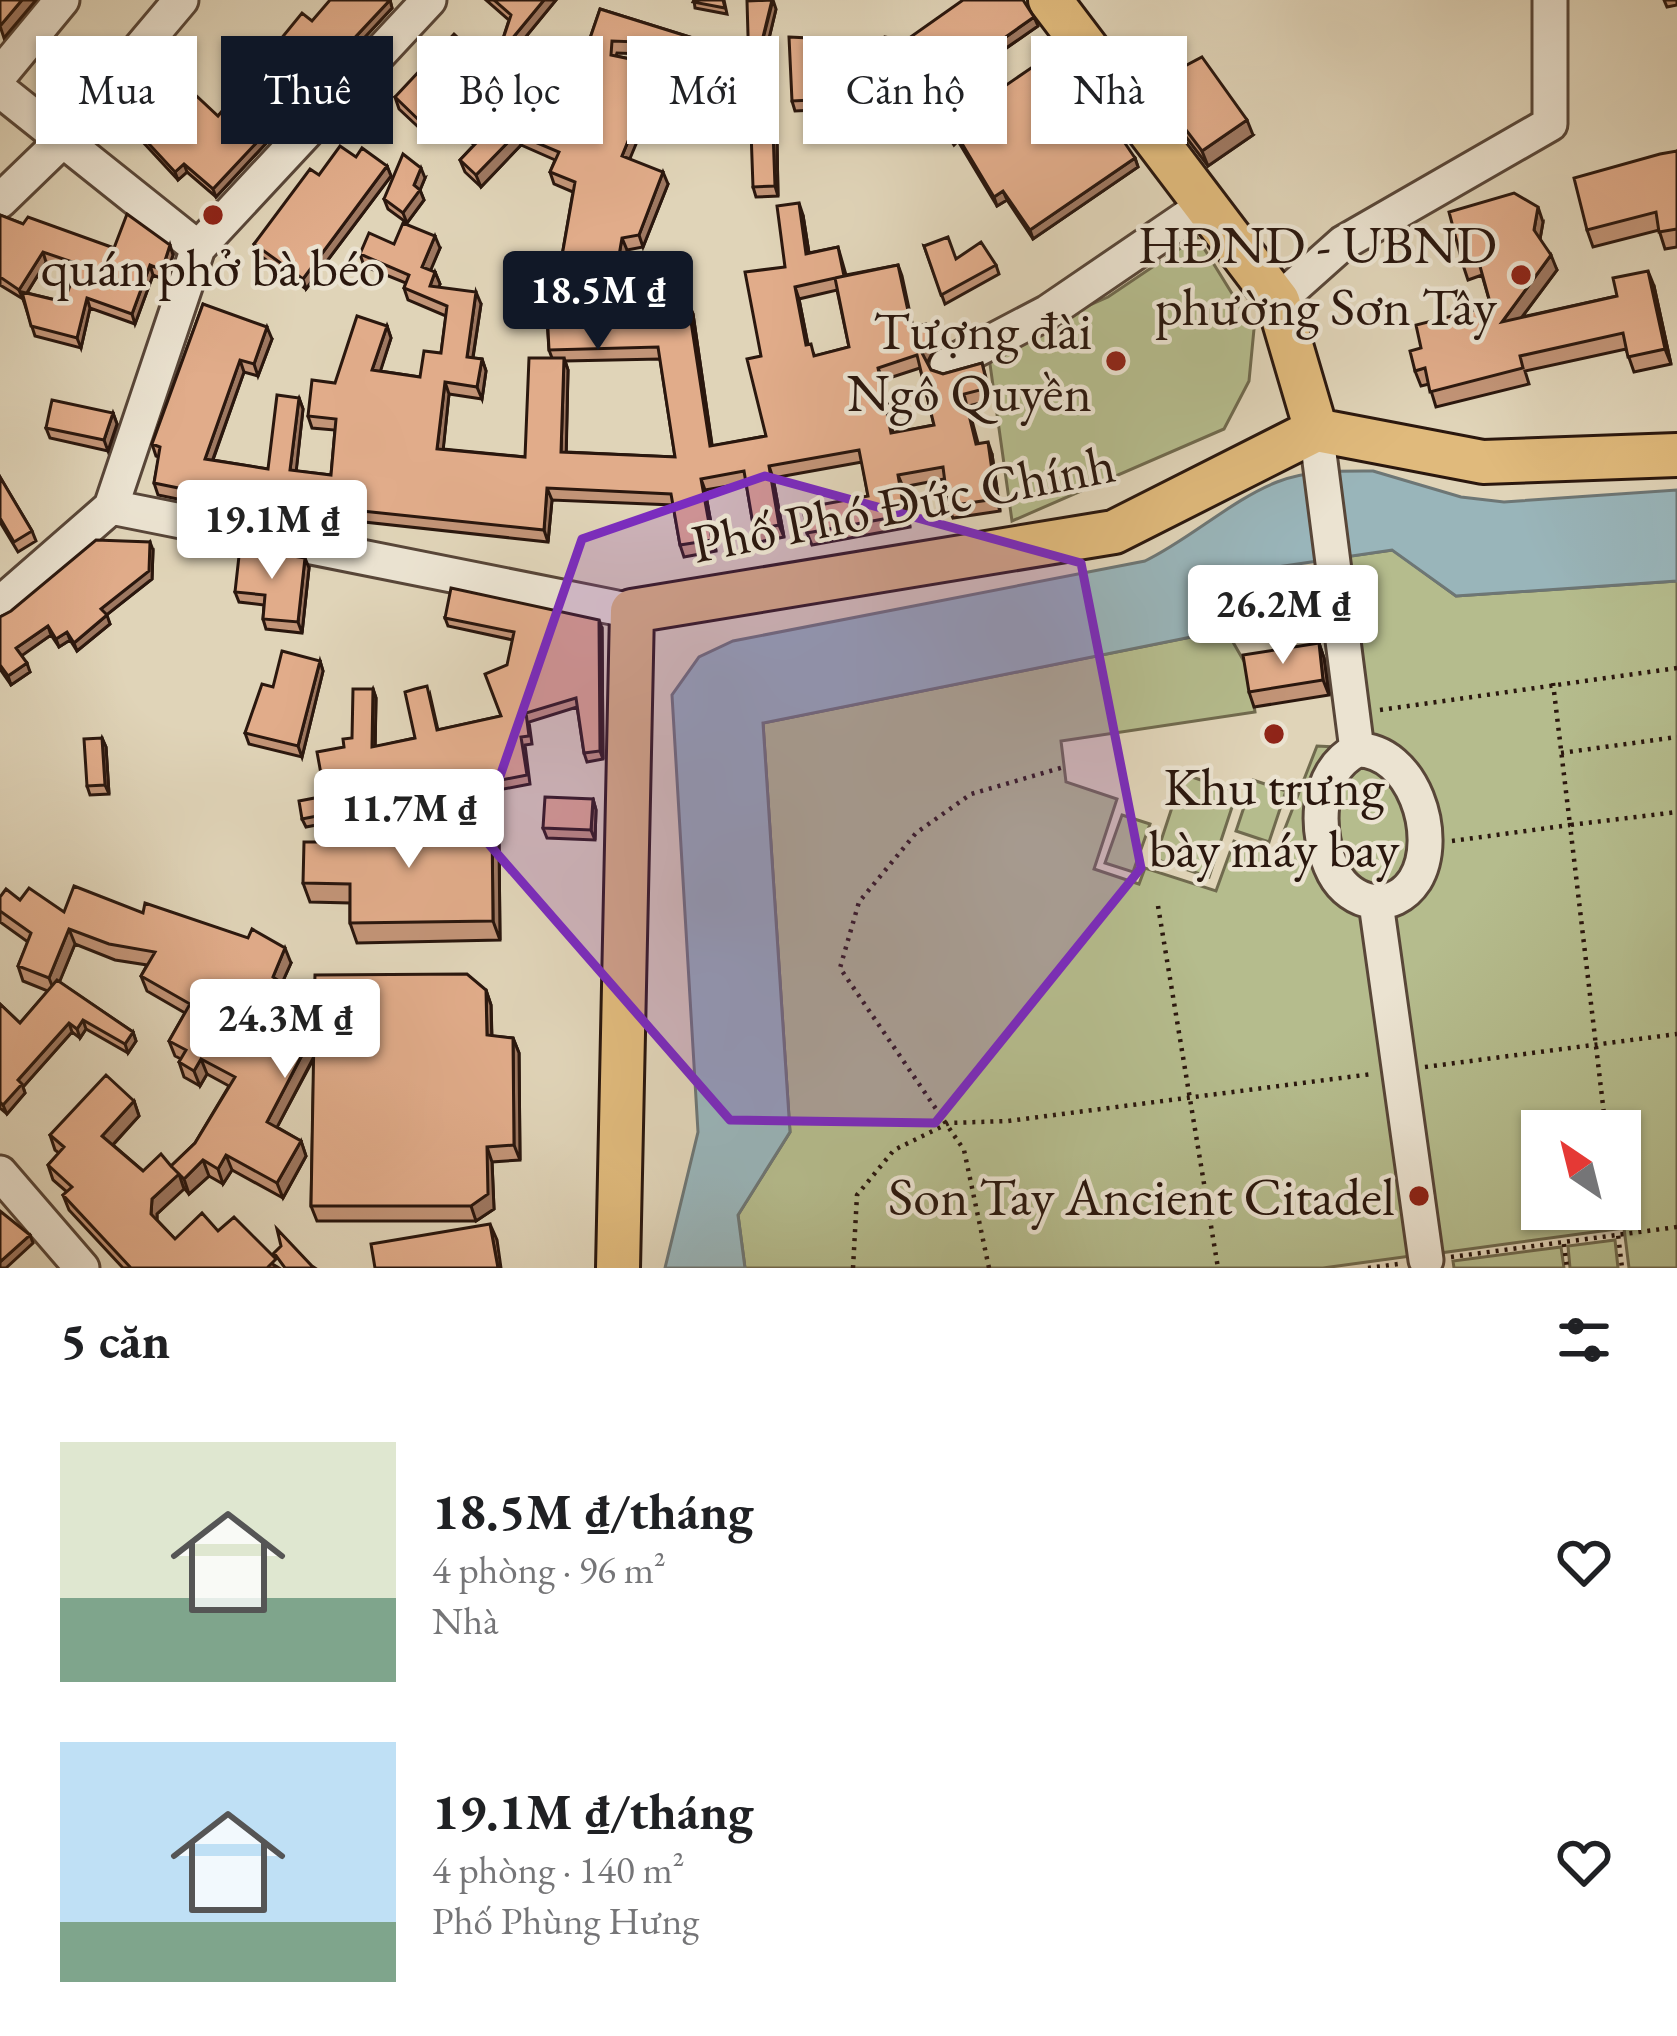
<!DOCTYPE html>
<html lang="vi">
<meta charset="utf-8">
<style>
body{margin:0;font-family:"EB Garamond",serif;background:#f2f2f2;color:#202124;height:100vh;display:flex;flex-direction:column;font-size:45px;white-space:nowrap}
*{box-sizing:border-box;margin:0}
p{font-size:39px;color:#757577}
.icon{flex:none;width:66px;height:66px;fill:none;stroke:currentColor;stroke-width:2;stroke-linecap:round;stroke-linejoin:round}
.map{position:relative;height:1268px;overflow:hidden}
.sheet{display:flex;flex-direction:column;background:#fff;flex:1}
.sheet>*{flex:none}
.hud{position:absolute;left:36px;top:36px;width:1605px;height:108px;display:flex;gap:24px}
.needle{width:78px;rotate:325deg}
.buttons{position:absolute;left:1521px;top:1110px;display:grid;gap:24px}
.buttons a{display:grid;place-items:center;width:120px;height:120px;border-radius:0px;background:#fff;box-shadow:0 3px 9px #0004;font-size:60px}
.price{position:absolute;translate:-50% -102px;padding:0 27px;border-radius:12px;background:#fff;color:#222;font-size:39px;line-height:78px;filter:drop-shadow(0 3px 6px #0008)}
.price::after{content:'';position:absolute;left:50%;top:72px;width:36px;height:27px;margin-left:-18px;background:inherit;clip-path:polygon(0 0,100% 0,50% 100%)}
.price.on{background:#111827;color:#fff}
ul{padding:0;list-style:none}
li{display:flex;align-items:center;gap:36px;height:300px;padding:0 60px}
li span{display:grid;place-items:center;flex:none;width:336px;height:240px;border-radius:0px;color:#555}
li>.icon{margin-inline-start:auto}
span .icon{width:144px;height:144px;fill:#fffc;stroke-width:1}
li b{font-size:51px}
h2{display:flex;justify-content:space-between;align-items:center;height:144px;padding:0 60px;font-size:51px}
.chip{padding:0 42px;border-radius:0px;background:#fff;box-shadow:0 3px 9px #0004;font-size:42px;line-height:108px}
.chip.on{background:#111827;color:#fff}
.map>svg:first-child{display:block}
.green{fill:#b5bc8d;stroke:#706a4e;stroke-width:3;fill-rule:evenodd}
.water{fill:#99b5ba;stroke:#6d7675;stroke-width:3}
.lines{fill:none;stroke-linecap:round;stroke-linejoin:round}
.minor-casing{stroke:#584638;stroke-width:39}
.major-casing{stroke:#2a170e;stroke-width:48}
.path{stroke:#2a170e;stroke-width:4.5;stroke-dasharray:3 6;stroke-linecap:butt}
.minor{stroke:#ebe3d1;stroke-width:33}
.major{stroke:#e0ba7c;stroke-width:42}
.wall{fill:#c29477;stroke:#2a170e;stroke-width:3;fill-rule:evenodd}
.shaded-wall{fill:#9e7861;stroke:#2a170e;stroke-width:3}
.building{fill:#e1ac8a;stroke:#2a170e;stroke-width:3;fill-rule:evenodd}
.marked{fill:#7b2cbf;fill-opacity:0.2;stroke:#7b2cbf;stroke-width:9;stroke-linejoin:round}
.poi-dot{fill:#8f2418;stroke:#ebe3d1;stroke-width:4.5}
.labels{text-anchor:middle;stroke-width:9;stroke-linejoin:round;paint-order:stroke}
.poi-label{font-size:54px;fill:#2a170e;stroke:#ebe3d1;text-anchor:end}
.street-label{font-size:54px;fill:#2a170e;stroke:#ebe3d1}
</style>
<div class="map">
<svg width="1677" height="1268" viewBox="0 0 1677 1268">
<rect width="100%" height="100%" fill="#e0d4b8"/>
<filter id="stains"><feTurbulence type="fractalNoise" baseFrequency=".00167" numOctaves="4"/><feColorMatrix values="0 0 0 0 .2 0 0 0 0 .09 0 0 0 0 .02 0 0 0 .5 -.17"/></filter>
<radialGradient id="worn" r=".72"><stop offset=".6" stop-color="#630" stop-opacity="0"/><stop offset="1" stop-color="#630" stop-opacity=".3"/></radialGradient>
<path class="green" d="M1197 237 1254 329 1249 381 1224 429 1012 521 988 350 1108 297Z
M1393 550 1456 596 1677 581V1268H1629L1624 1228 1440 1253 1391 907 1432 847 1361 740 1343 557ZM1542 1131H1620V1209H1542Z
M1226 630 1249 670 1255 712 1061 741 1066 782 1117 799 1094 869 1139 884 1145 868 1216 891 1234 841 1275 854 1317 746 1336 747 1320 792 1363 911 1411 1256 1323 1268H745L738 1215 790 1132 763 723Z
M1380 762 1412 816 1405 878 1372 891C1322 856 1331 822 1348 771Z
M1183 774 1237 792 1209 877 1155 859Z
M1253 780 1286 791 1269 842 1236 831Z
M1122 815 1150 824 1133 872 1105 863Z
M1615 1240 1618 1268H1570L1568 1246Z
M1561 1247 1564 1268H1454L1453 1261Z"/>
<path class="water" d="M1373 471 1461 497 1504 502 1677 490V581L1456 596 1392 550 1271 568 1226 630 763 723 790 1132 738 1215 745 1268H665L698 1132 672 695 699 657 733 641 1145 561C1189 540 1233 499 1277 482 1307 470 1341 471 1373 471Z"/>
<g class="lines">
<g class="minor-casing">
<path id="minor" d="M0 75 62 0
M0 90 198 248
M0 201 63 140 181 0
M1278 301 1343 243 1550 124V0
M947 365 1048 312 1205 205
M1316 430 1357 750
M111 507 198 248 429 0
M0 604 111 507 632 611
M1357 750C1412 749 1442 836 1415 880 1393 914 1351 905 1334 873 1314 834 1314 772 1357 750Z
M1376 903 1426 1260
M0 1173 82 1268"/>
</g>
<g class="major-casing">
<path id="major" d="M1050 0 1278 301 1316 430
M618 1268 632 611 1114 532 1316 430 1483 462 1677 455"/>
</g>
<path class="path" d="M1553 683 1570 825 1677 812
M1380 710 1677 668
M1561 753 1677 737
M1452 841 1570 825 1606 1131
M1158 906 1218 1268
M1425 1067 1677 1034
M1615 1209 1622 1268
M1564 1244 1567 1268
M1451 1257 1677 1227
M853 1268 857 1195 894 1150 949 1123 1008 1121 1372 1074
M989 1268 964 1150 840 968 859 902 916 833 971 794 1064 767
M1368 1268 1398 1264"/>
<use href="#minor" class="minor"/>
<use href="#major" class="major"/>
</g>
<path class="wall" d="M390 0 392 8 216 197 187 172 178 180 127 125 124 117 218 116 312 21Z
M486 0H556L501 67 497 57 509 20Z
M694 0H724L727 14 695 8Z
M1664 0H1677V5L1667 7Z
M600 9 693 38 697 50 696 56 617 53 616 56 659 65 664 77 629 159 668 184 643 247 627 250 616 308 688 302 693 314 712 446 766 436 761 356 785 267 803 215 809 253 838 247 846 275 898 265 913 328 926 324 935 348 927 364 931 370 943 374 982 363 992 400 968 406 978 443 992 454 1000 511 953 518 948 506 944 479 903 487 910 527 812 545 807 533 868 496 862 462 773 478 784 537 759 542 754 530 746 483 705 490 716 551 684 557 680 545 673 505 552 500 548 542 318 517 258 505 256 515 158 495 154 483 159 457 156 456 152 444 203 304 272 339 258 376 244 372 213 460 268 469 299 398 303 409 296 471 331 475 335 430 312 428 308 416 335 383 387 326 391 338 380 371 420 377 441 353 446 316 408 300 404 288 406 283 364 266 360 254 394 244 440 248 430 270 435 272 440 284 438 287 481 304 473 358 482 359 486 371 482 399 449 394 443 449 525 457 552 358 549 350 547 321 531 320 527 309 550 290 559 273 573 192 554 184 550 172 555 160 521 145 481 187 465 172 460 160 474 145 447 120 430 138 399 109 395 97 483 61 487 73 475 86 502 111 547 127 585 53ZM837 290 849 347 815 356 808 344 799 299ZM660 359 675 457 566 452 568 370 565 361ZM920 368 934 425 893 433 883 380Z
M776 9 759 80 753 79 749 69Z
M1038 26 988 61 1005 86 1053 95 1135 158 1138 167 1033 239 1007 200 997 206 958 141 954 145 930 107 843 91 840 82 905 41Z
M813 48 815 110 795 111 792 101Z
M725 80 729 91 723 120 704 116 700 106Z
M1151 84 1253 135 1208 166 1157 99Z
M777 141 778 196 756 197 753 187Z
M1677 151V247L1665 249 1659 230 1593 247 1587 230Z
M356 157 387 166 391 176 306 289 258 254 254 244 319 175Z
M425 178 420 190 424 200 407 223 388 209 384 199Z
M0 215 23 224 114 248 173 255 165 280 153 275 135 324 90 308 81 348 35 336 23 299 0 285ZM46 262 75 272 64 302 27 293Z
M1543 222 1540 239 1557 270 1522 317 1617 296 1654 286 1671 364 1634 372 1626 349 1525 371 1529 384 1436 407 1429 384 1421 386 1415 371 1421 348 1491 306 1482 275 1468 280 1463 265Z
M924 246 956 259 996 265 999 274 945 304Z
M113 413 117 424 108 451 50 438 46 428Z
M0 477 32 531 36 541 18 552 0 522Z
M153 550 152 579 106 615 110 624 77 651 70 640 59 647 51 635 21 655 30 672 11 685 0 669V617Z
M309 568 302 633 266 629 263 619 264 605 239 602 235 592Z
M445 618 602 628 603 759 587 762 584 753 577 707 529 722 532 744 525 745 530 784 306 827 302 819 325 796 344 747 352 738 373 689 376 698 375 747 415 738 430 695 438 730 501 716 513 640 448 626Z
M1319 643 1324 658 1329 695 1254 707 1249 692Z
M320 661 323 671 302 757 249 744 245 733 273 687Z
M102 738 106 747 109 794 90 795 87 786Z
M593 799 596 810 595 840 547 838 543 828Z
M492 822 499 841 500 940 357 943 350 923V903L310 902 303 883 335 842Z
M0 897 20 900 64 912 143 913 291 963 282 983 314 1004 486 990 491 1005 492 1036 513 1038 519 1053 520 1160 492 1162 494 1209 476 1221H317L311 1206 314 1058 277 1127 301 1141 306 1156 283 1198 232 1170 223 1184 209 1176 189 1194 184 1188 157 1214V1220L175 1239 218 1231 279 1268H123L69 1210 63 1195 67 1192 53 1180 48 1165 59 1153 55 1150 50 1135 134 1101 139 1116 113 1145 143 1171 171 1166 195 1143 229 1086 207 1074 200 1086 184 1077 179 1062 181 1059 175 1056 169 1041 185 1013 147 991 141 976 147 965 115 960 75 944 59 982 133 1032 136 1041 128 1053 86 1029 80 1038 72 1032 23 1087 25 1093 7 1114 0 1108V1004L20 1023 48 991 23 981 18 966 28 942 0 922Z"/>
<path class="shaded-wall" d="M22 0H36L4 38 0 26Z
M390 0 392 8 216 197 213 189Z
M544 0H556L501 67 497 57Z
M773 0 776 9 759 80 755 70Z
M1034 17 1038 26 986 62 983 53Z
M809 38 813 48 815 110 812 100Z
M483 61 487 73 471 90 467 78Z
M659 65 664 77 626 168 622 156Z
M725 80 729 91 723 120 719 110Z
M443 108 447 120 430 138 425 126Z
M1247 120 1253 135 1208 166 1202 151Z
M773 131 777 141 778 196 775 186Z
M516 134 521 145 481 187 476 175Z
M1135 158 1138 167 1033 239 1030 230Z
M184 164 187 172 178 180 175 172Z
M387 166 391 176 306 289 303 279Z
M421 168 425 178 420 190 424 200 407 223 403 213Z
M663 172 668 184 643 247 639 235Z
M1003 191 1007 200 997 206 994 197Z
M799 203 803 215 811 266 806 254Z
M1538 207 1543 222 1539 245 1534 230Z
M435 236 440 248 427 279 422 267Z
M622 238 627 250 614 320 610 308Z
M170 245 173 255 165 280 162 270Z
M43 252 46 262 23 299 19 290Z
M1551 255 1557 270 1507 337 1502 322Z
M150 265 153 275 135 324 132 314Z
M898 265 902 276 916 341 912 329Z
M1648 271 1654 286 1671 364 1665 349Z
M435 272 440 284 434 298 430 286Z
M795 287 799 299 810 356 806 345Z
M476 292 481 304 471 369 467 357Z
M87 298 90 308 81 348 77 338Z
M688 302 693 314 714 458 710 446Z
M387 326 391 338 377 382 372 370Z
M267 327 272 339 258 376 254 364Z
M930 337 935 348 926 365 922 353Z
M564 358 568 370 566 464 561 452Z
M482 359 486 371 482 399 477 387Z
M240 360 244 372 209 470 205 459Z
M878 368 883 380 895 445 891 433Z
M445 382 449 394 442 461 437 449Z
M299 398 303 409 295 482 290 470Z
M113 413 117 424 108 451 104 440Z
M988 442 992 454 1000 511 996 499Z
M769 466 773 478 784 537 779 525Z
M898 475 903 487 910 527 905 515Z
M701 479 705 490 716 551 712 540Z
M547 488 552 500 548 542 544 530Z
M254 493 258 505 256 515 252 503Z
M150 542 153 550 152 579 104 617 101 609Z
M305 558 309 568 302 633 298 622Z
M107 615 110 624 77 651 74 643Z
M599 620 602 628 603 759 600 751Z
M48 626 51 635 20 657 16 648Z
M67 632 70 640 59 647 56 639Z
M1319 643 1324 658 1329 695 1323 680Z
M320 661 323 671 302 757 298 746Z
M27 663 30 672 11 685 8 676Z
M373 689 376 698 375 756 372 747Z
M102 738 106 747 109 794 105 785Z
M593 799 596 810 595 840 591 830Z
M492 822 499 841 500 940 493 921Z
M69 929 75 944 55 993 49 978Z
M285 948 291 963 278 992 273 977Z
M486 990 491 1005 492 1050 487 1035Z
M83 1020 86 1029 80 1038 77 1029Z
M69 1023 72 1032 23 1087 25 1093 7 1114 3 1105 18 1080Z
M133 1032 136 1041 128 1053 125 1044Z
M314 1032 319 1047 272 1137 267 1122Z
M513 1038 519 1053 520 1160 514 1145Z
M201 1059 207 1074 200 1086 194 1071Z
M134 1101 139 1116 107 1151 102 1136Z
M301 1141 306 1156 283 1198 277 1183Z
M487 1147 492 1162 494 1209 476 1221 471 1206Z
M226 1155 232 1170 223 1184 218 1169Z
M203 1160 209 1176 189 1194 184 1179Z
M179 1174 184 1189 157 1214V1229L151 1214 152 1199Z
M490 1224 497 1240 501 1268H498Z
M30 1235 33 1243 6 1268H0V1262Z"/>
<path class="building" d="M0 0H22L0 26Z
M330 0H390L213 189 184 164 175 172 124 117 172 73 218 116 302 13 312 21Z
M494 0H544L497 57 511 15Z
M694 0H723L725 8 693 2Z
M772 0 755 70 749 69 747 1Z
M963 0H1023L1034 17 983 53 1005 86 1034 66 1053 95 1080 77 1135 158 1030 230 1003 191 994 197 955 132 951 135 926 98 840 82 847 44 882 50 885 37 905 41Z
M600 9 693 38 692 44 612 41 611 55 659 65 622 156 663 172 639 235 622 238 610 308 688 302 710 446 766 436 747 359 761 356 745 272 785 267 777 206 799 203 806 254 838 247 844 276 835 278 898 265 912 329 926 324 930 337 922 353 931 370 943 374 982 363 988 388 964 394 976 444 988 442 996 499 948 506 943 467 898 475 905 515 807 533 803 508 868 496 859 450 769 466 779 525 754 530 744 471 701 479 712 540 680 545 671 494 547 488 544 530 314 506 254 493 252 503 154 483 160 447 152 444 203 304 267 327 254 364 240 360 205 459 268 469 277 395 299 398 290 470 331 475 336 419 308 416 312 380 335 383 357 316 387 326 372 370 420 377 424 351 441 353 447 306 404 288 409 275 360 254 369 233 394 244 403 223 435 236 422 267 435 272 430 286 476 292 467 357 482 359 477 387 445 382 437 449 525 457 529 358H564L561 452 675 457 658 347 549 350 547 309H527L528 290H550V273H559L575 182 550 172 559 152 516 134 476 175 460 160 478 141 443 108 425 126 395 97 454 34 483 61 467 78 502 111 515 97 547 127 585 53ZM835 278 849 347 814 356 811 344 806 345 795 287ZM917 355 934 425 891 433 878 368Z
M789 37 809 38 812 100 792 101Z
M1202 57 1247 120 1202 151 1151 84Z
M706 77 725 80 719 110 700 106Z
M751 131H773L775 186 753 187Z
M340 146 356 157 362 148 387 166 303 279 254 244 310 169 319 175Z
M1677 151V229L1659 232 1656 212 1587 230 1574 178 1660 154Z
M403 154 421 168 414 185 420 190 403 213 384 199Z
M1514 193 1538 207 1534 230 1551 255 1502 322 1617 296 1613 278 1648 271 1665 349 1628 357 1623 333 1520 356 1523 368 1430 392 1425 368 1415 371 1410 351 1421 348 1416 325 1491 306 1478 259 1463 265 1449 212Z
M127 214 170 245 162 270 150 265 132 314 87 298 77 338 31 326 22 292 64 302 78 264 43 252 19 290 0 277V215L23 224 28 217 114 248Z
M948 237 956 259 981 242 996 265 941 295 924 246Z
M52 400 113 413 104 440 46 428Z
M0 477 32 531 14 542 0 518Z
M96 540 150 542 149 571 101 609 107 615 74 643 67 632 56 639 48 626 16 648 27 663 8 676 0 665V617L11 611Z
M240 547 305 558 298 622 263 619 265 595 235 592Z
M451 588 599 620 600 751 584 753 576 698 526 713 529 736 521 737 527 775 302 819 299 801 325 796 317 752 344 747 343 739 352 738 353 689H373L372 747 415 738 405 692 415 689 427 686 437 730 501 716 485 674 507 665 514 632 445 618Z
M1319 643 1323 680 1249 692 1243 655Z
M282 651 320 661 298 746 245 733 262 684 273 687Z
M102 738 105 785 87 786 84 739Z
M545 797 593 799 591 830 543 828Z
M492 822 493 921 350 923V884L303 883 304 842H335L333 825Z
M74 886 143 913 145 903 248 938 252 929 285 948 273 977 314 1004 315 975 467 974 486 990 487 1035 513 1038 514 1145 487 1147 488 1194 471 1206H311L314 1032 267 1122 301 1141 277 1183 226 1155 218 1169 203 1160 184 1179 172 1167 179 1174 152 1199 151 1214 175 1239 202 1213 218 1231 234 1217 276 1259 267 1268H131L63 1195 72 1187 48 1165 64 1147 50 1135 106 1075 134 1101 102 1136 143 1171 161 1154 171 1166 195 1143 235 1077 201 1059 194 1071 179 1062 186 1050 169 1041 190 1004 141 976 155 952 109 944 69 929 49 978 18 966 31 933 0 911V897L6 889 20 900 29 888 64 912Z
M57 980 133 1032 125 1044 83 1020 77 1029 69 1023 18 1080 22 1084 3 1105 0 1102V1004L20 1023Z
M0 1211 30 1235 0 1262Z
M490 1224 498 1268H375L371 1244Z
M277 1229 312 1266 315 1268H285L274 1253 281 1246Z"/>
<path class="marked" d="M765 476 1081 563 1141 868 935 1123 730 1120 480 834 582 539Z"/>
<g class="poi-dot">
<circle cx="213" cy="215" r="12"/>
<circle cx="1521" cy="275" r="12"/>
<circle cx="1116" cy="361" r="12"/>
<circle cx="1274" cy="734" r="12"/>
<circle cx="1419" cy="1196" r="12"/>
</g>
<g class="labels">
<g class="poi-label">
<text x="1497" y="263">HĐND - UBND<tspan x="1497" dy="62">phường Sơn Tây</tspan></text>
<text x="213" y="286" text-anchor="middle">quán phở bà béo</text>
<text x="1092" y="349">Tượng đài<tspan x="1092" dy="62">Ngô Quyền</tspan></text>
<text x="1274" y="805" text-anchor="middle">Khu trưng<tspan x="1274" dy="62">bày máy bay</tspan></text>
<text x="1395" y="1215">Son Tay Ancient Citadel</text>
</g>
<g class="street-label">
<text transform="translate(903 503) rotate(-11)" y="19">Phố Phó Đức Chính</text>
</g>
</g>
<rect width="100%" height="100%" filter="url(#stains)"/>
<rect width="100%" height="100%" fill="url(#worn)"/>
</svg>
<div class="buttons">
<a><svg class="needle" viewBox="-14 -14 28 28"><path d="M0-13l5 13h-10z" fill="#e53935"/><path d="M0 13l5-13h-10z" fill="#757577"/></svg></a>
</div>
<b class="price on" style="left:598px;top:353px">18.5M ₫</b>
<b class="price" style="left:272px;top:582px">19.1M ₫</b>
<b class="price" style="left:1283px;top:667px">26.2M ₫</b>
<b class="price" style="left:409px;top:871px">11.7M ₫</b>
<b class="price" style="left:285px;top:1081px">24.3M ₫</b>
<div class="hud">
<a class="chip">Mua</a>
<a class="chip on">Thuê</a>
<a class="chip">Bộ lọc</a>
<a class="chip">Mới</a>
<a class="chip">Căn hộ</a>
<a class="chip">Nhà</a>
</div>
</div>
<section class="sheet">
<h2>5 căn<svg class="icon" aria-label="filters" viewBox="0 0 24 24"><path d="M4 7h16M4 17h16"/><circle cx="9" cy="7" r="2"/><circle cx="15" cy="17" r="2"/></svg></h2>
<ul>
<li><span style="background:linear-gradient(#dfe7d0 65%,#7fa58c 0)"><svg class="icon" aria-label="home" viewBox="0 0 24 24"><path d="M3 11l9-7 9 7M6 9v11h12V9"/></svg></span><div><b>18.5M ₫/tháng</b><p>4 phòng · 96 m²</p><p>Nhà</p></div><svg class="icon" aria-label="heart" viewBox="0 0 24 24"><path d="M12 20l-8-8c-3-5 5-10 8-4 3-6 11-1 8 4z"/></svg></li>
<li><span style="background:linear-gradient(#bfe0f5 75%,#7fa58c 0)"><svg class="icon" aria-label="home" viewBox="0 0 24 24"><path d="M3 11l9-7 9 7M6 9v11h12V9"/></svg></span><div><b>19.1M ₫/tháng</b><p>4 phòng · 140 m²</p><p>Phố Phùng Hưng</p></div><svg class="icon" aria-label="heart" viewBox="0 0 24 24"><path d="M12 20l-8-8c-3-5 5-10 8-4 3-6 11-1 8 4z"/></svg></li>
</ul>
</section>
